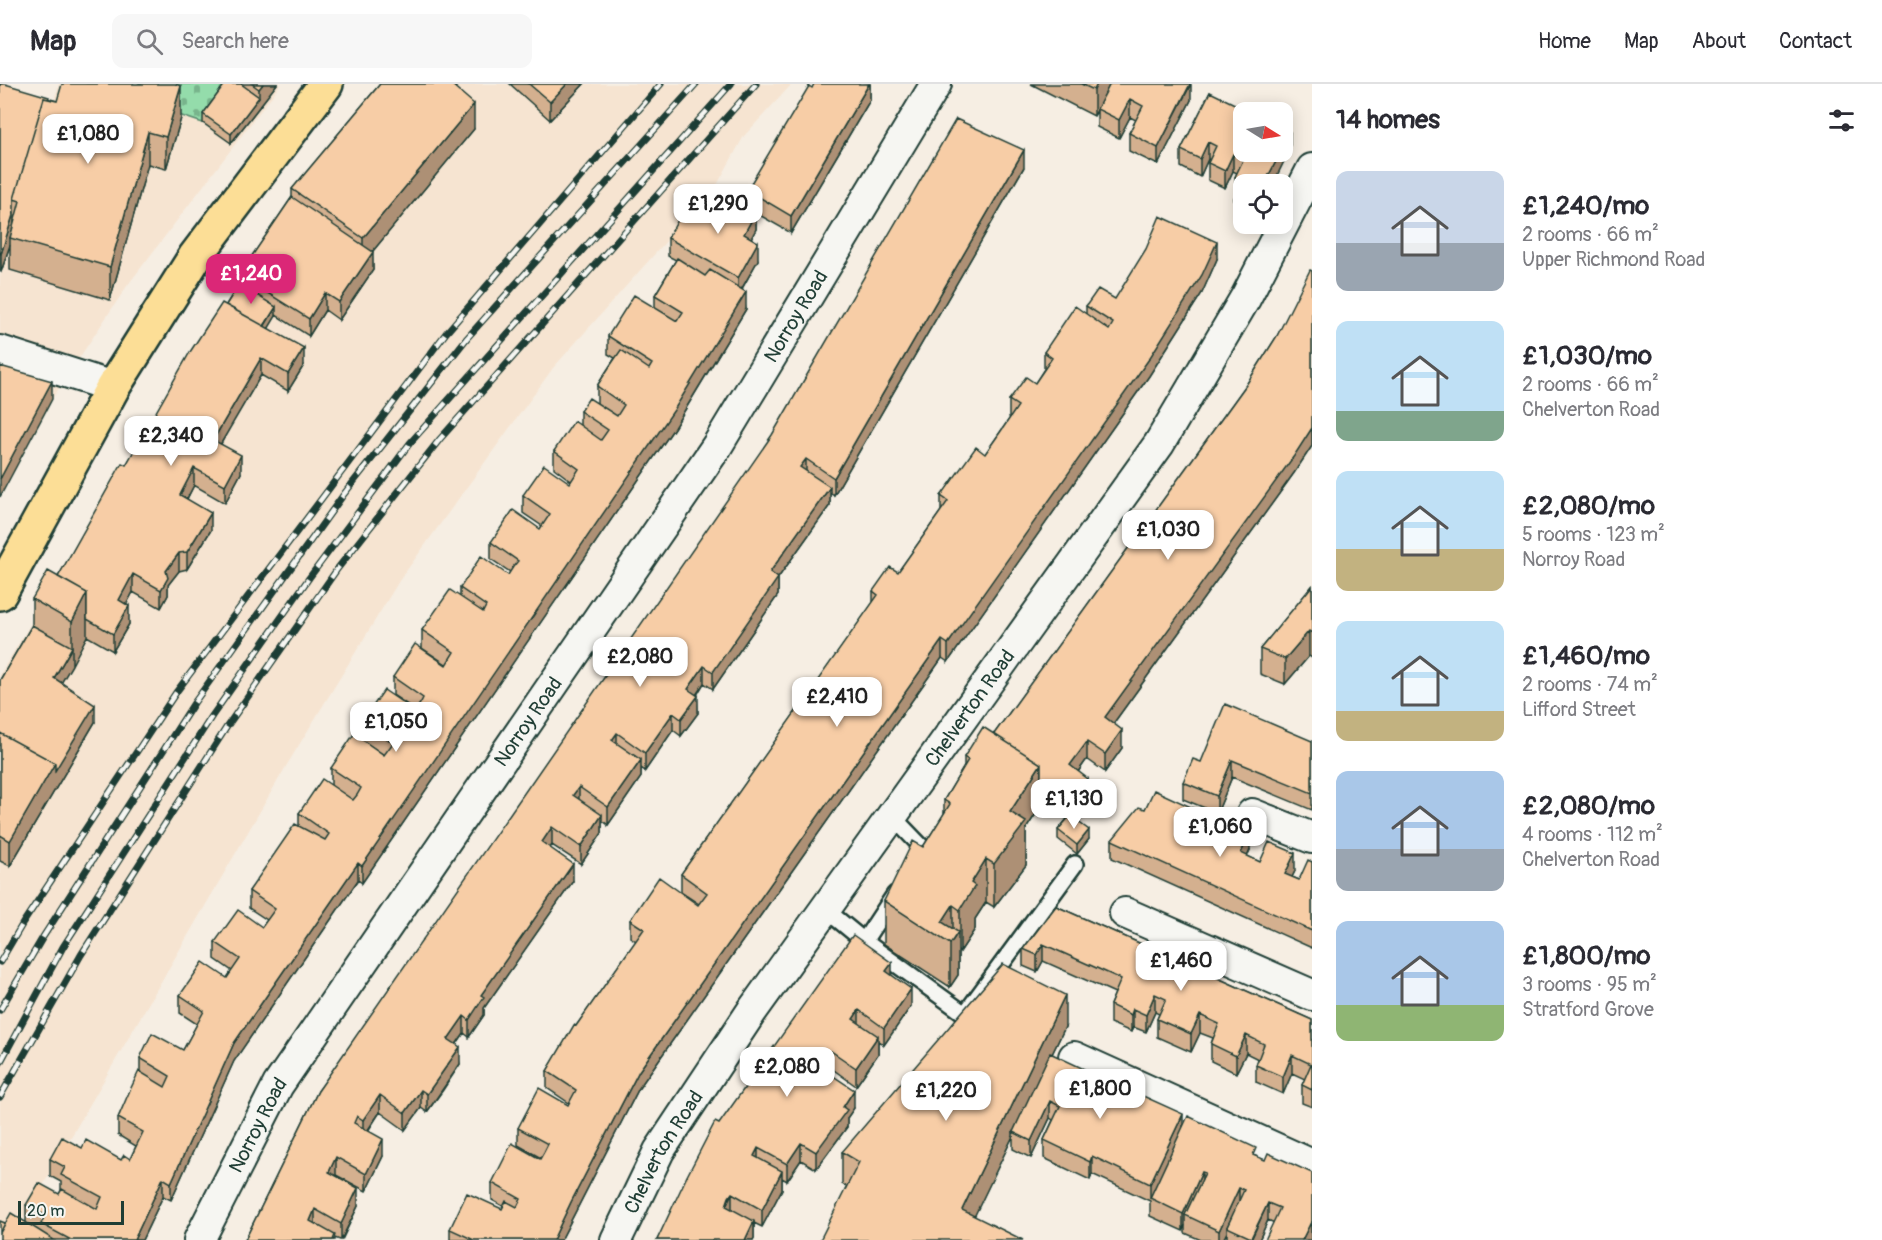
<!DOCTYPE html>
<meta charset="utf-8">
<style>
body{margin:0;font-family:Pangolin,sans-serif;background:#f7f7f7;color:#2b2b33;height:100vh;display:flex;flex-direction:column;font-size:22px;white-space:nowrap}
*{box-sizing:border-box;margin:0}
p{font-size:20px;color:#7c7c81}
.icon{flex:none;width:33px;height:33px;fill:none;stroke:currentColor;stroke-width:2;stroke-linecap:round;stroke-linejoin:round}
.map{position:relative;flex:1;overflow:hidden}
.side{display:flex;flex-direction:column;background:#fff;width:570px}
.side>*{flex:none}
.needle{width:39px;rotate:101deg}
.tools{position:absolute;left:1233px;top:18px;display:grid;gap:12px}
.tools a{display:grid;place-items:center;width:60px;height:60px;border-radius:12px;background:#fff;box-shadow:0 3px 15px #0003;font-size:30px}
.scale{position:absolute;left:18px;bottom:15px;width:106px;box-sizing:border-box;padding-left:6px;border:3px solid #1f3d34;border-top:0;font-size:16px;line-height:21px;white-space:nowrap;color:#1f3d34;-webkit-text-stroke:4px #f6f6f2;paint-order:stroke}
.price{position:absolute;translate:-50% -51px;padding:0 14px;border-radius:12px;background:#fff;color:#222;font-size:20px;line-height:39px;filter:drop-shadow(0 2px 3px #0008)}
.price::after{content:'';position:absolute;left:50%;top:36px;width:18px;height:14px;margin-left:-9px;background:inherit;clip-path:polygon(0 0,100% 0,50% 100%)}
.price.selected{background:#db2777;color:#fff}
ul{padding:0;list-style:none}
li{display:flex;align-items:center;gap:18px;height:150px;padding:0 24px}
li span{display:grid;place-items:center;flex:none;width:168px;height:120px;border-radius:12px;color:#555}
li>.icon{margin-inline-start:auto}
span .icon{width:72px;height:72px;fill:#fffc;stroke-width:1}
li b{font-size:26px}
h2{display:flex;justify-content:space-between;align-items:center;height:72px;padding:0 24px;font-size:26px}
header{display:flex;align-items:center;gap:36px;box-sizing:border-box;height:84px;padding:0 30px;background:#fff;border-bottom:2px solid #e1e1e2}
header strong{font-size:28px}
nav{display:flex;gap:33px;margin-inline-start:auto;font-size:21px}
.search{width:420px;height:54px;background:#f7f7f7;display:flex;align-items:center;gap:15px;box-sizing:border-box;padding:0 21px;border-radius:12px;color:#7c7c81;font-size:22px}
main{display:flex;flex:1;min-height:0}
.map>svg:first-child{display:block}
.built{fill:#f6e4d1}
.cemetery{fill:url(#cemetery-stones);stroke:#5a8c70;stroke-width:1.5}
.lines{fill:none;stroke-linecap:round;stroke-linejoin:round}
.service-casing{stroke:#1f3d34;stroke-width:20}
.minor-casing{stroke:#1f3d34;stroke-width:34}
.trunk-casing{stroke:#1f3d34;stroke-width:38}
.service{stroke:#f6f6f2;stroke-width:15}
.minor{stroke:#f6f6f2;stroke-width:30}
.trunk{stroke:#fcde96;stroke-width:33}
.rail-casing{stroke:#1f3d34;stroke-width:7}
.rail{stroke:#f6f6f2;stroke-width:4.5;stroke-dasharray:14;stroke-linecap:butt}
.wall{fill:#d4b08f;stroke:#1f3d34;stroke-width:1.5}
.shaded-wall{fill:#ad9074;stroke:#1f3d34;stroke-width:1.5}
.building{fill:#f7cda6;stroke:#1f3d34;stroke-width:1.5}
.labels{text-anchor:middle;stroke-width:4.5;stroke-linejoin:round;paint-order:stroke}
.street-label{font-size:20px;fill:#1f3d34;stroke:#f6f6f2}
</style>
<header>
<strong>Map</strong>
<div class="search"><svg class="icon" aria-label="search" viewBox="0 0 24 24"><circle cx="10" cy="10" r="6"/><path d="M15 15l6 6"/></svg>Search here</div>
<nav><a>Home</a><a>Map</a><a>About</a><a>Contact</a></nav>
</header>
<main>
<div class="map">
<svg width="1312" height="1156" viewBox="0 0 1312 1156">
<defs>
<pattern id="cemetery-stones" width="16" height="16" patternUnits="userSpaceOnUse" patternTransform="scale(1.5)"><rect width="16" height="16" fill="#94dcab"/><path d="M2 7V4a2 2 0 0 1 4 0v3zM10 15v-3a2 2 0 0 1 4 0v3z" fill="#78b48c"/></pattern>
</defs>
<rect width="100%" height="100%" fill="#f6eee3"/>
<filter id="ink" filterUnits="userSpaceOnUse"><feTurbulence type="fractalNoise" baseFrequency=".0167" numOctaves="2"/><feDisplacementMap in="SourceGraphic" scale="12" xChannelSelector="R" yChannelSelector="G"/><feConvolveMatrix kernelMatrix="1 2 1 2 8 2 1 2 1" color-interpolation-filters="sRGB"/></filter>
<g filter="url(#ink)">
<path class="built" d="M59 0H281L127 202 52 315 0 413V192Z
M402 0H792L744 52 718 99 553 284 399 497 288 679 17 1146 0 1156V590L272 144Z"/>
<path class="cemetery" d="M86 0H231L203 39Z"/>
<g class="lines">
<g class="service-casing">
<path id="service" d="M892 732 920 761V769L915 779
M825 825 864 857 965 930 1075 780
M864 857 895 810"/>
</g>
<g class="minor-casing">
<g id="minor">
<path d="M0 267 113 303"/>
<path d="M1252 730 1312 754"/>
<path d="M1125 829 1312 911"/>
<path d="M1074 973 1312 1081"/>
<path id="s1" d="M199 1156 278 1001 717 362 936 0"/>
<path id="s2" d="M616 1156 659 1067 752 927 1159 360 1246 213 1312 85"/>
</g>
</g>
<g class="trunk-casing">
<path id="trunk" d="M0 509 113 303 195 173 326 0"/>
</g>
<use href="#service" class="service"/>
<use href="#minor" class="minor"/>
<use href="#trunk" class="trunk"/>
<g class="rail-casing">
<path id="rail" d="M0 878 23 839 177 607 446 249 661 0
M0 926 43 853 194 619 344 410 467 254 696 0
M0 979 63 863 212 632 309 494 410 359 731 0
M0 1013 81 871 228 641 338 484 440 355 756 0"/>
</g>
<use href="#rail" class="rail"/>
</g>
<path class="wall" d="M0 0 57 17 181 34 166 85 148 80 110 216 10 186V161L1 188 0 187Z
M225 0H277L231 59 203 39V30Z
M380 0H458L455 4 474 45 372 168 373 186 339 236 325 226 309 252 276 231 268 244 304 281 288 307 261 291 229 344 221 360 241 389 225 419 194 401 187 415 211 446 187 485 179 487 168 501V511L161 524 133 508 126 521 129 540 113 567 87 552 61 598 95 638 10 782 0 777V596L32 541V515L58 493 126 381 239 200V191L292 113V105Z
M510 0H584L550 36Z
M870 0V16L791 149 756 129V145L751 154 758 176 742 205 746 225 674 344 362 799 358 796 234 977 171 1116 163 1112 142 1156H0L5 1139H26V1121L59 1110 61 1107V1098L50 1092V1075L82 1064 121 1076 130 1075 136 1062 118 1051V1034L140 988V974L183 966 197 940 180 929V911L227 894 232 887 215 875V858L262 843 267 836 249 824V807L299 742V729L331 701V684L384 671 362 656V638L415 626 393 611V593L446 580 422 564V546L460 512V504L508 491 510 488 491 475V458L540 445 542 442 523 429V411L570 399 571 397 554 384V367L580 341V327L597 319V302L615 274 608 270V252L655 224V211L676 176 668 172V154L714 135 747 123V106L812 4Z
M1031 0H1110L1094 32Z
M1110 0 1191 16 1158 81 1129 67V49L1136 36 1130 33 1119 54 1097 43V25Z
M1210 8 1290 65 1244 100V137L1234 132V114L1236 111 1235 93 1237 89 1233 87 1225 104 1208 96V79L1210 76 1208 75 1200 93 1181 83V66Z
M1024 83 834 411 830 408V421L778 494V511L713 605 704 599 697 611 698 629 681 652 673 646 645 687 641 684V693L608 741 602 736V749L581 780 552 761 550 764 573 797 484 924V931L469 953 464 949 456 961 460 980 443 1006 427 1028 421 1024 405 1046 380 1028 368 1047 383 1072 366 1107 336 1091 335 1092 358 1122 342 1156H340L335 1154V1156H245L318 1007Z
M1217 175 1202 209 1149 292 948 578 942 574 639 1004 561 1156H450V1145L502 1125 503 1122 492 1116V1099L540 1075 541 1074 518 1061V1044L568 1021 569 1019 547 1004V987L576 942 636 857 630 853V836L698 821 699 820 681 808V790L873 519V507L898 488 941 427V412L985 370 1010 334 1009 333V316L1035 299 1044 285V268L1086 230V222L1115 215Z
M1312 187V362L1294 389 1113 640 1122 664 1105 688 1087 675 1078 688 1088 713 1073 734 1089 755 1077 770 1058 755V746L1067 735 1041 716V722L1026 745V781L994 823 986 818 975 835V845L960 868 958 867V891L950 903 884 860V817L923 763 944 730V716L964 683V673L994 650 1246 301 1277 252Z
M1312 502V574L1309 572 1285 600 1260 590V565Z
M1312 657V726L1232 693 1217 729 1183 715V698L1201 678Z
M1145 725 1204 746 1201 752 1215 757 1250 766 1247 772 1260 778 1295 787 1292 793 1299 796 1312 778V864L1112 774V756Z
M1056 822 1312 936V1023L1302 1019V1001L1305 995 1292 989 1283 1010 1256 998V981L1258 975 1246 969 1236 989 1211 977V960L1213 954 1200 949 1191 968 1157 953V935L1159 930 1155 928 1146 948 1133 943 1131 948 1110 939V921L1115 909 1043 877 1037 888 1023 882V865Z
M892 891 911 922 884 961 878 957V970L856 1002 831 984 828 988 854 1024 847 1034V1043L816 1085 801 1076 787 1097 782 1094V1105L762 1143 754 1139V1154L753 1156H657L719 1040Z
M1065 943 1052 970 1114 1010 1183 1043 1265 1076 1312 1089V1156L1268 1136 1259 1156H1227V1148L1223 1156H1201L1185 1149V1141L1183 1147 1150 1132V1117L1092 1090 1090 1096 1044 1074V1056L1053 1036 1050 1034 1031 1074 1013 1065V1052L974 1132 847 1103 842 1100V1068Z"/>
<path class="shaded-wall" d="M263 0H277L231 59V50L259 13V5Z
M450 0H458L443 18Z
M567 0H584L550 36V18Z
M869 0H870V16L791 149V132Z
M1097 0H1110L1094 32V6Z
M1191 0V16L1158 81V64Z
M181 2V34L166 85V53Z
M1130 15V33L1119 54V36Z
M474 20V45L363 179V154Z
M148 48V80L110 216V183Z
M1290 48V65L1273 100H1264L1281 68H1282V64Z
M1208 58V75L1200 93V75Z
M1024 66V83L834 411V394Z
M1233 70V87L1225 104V87Z
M14 128V146L10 154V161L1 188V170Z
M756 128V145L744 168V150Z
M758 158V176L738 211V194Z
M1217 158V175L1202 209 1149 292 948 578V560Z
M373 168V186L339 236V218Z
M746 208V225L674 344 362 799V782Z
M325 209V226L309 252V235Z
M276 223V232L261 257V248Z
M304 264V281L288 307V290Z
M261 274V291L213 373V356Z
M52 297V315L0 413V395Z
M1312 344V362L1294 389 1105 651V633Z
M241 371V389L225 419V401Z
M806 375V392L800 383Z
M194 384V401L180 428V411Z
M830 403V421L778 494V511L713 605V588L770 488Z
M211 429V446L187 485V468Z
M179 469V487L168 501V511L161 524V506L166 487Z
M133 490V508L119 534V516Z
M87 509V552L72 581V538Z
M129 522V540L113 567V550Z
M1309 547V572L1285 600V575Z
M942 556V574L639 1004 561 1156H553L571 1118 639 987Z
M72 563V581L54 611V594Z
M704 582V599L688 623V605Z
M698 612V629L681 652V635Z
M95 621V638L10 782V757L55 679Z
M673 629V646L645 687V669Z
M1122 646V664L1105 688V670Z
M617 649V667L612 656Z
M1087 658V675L1070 699V681Z
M641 676V693L608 741V723Z
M1232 676V693L1217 729V712Z
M1041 680V722L1026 745V781L994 823V780L1010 728Z
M1088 695V713L1070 737V720Z
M579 703V720L573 711Z
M1204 729V746L1195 766V749Z
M602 731V749L581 780V763Z
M552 743V761L542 775V758Z
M1089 746V755L1077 770V761Z
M1250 749V766L1241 786V769Z
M1295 769V787L1285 807V790Z
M986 775V818L975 835V845L960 868V826L971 799Z
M358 779V796L234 977 171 1116V1099L234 959Z
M573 780V797L484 924V931L469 953V936L481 911Z
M953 821V856L958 848V891L950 903V860L942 838Z
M1043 860V877L1037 888V871Z
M892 879V896L886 887Z
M911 905V922L884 961V944Z
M1155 910V928L1146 948V931Z
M1065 911V943L1014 1049 1013 1048V1052L963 1156 962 1126Z
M1133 925V943L1131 948V931Z
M859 926V943L853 935Z
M1200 931V949L1191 968V950Z
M464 932V949L448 972V955Z
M1246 951V969L1236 989V972Z
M878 952V970L856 1002V984Z
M460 963V980L427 1028V1010Z
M831 967V984L820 1000V983Z
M1292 971V989L1283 1010V993Z
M1114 999V1017L1110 1008Z
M421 1006V1024L405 1046V1029Z
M854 1006V1024L847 1034V1043L816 1085V1068L843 1023Z
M380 1011V1028L363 1053V1036Z
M1050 1017V1034L1031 1074V1057Z
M1183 1030V1048L1150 1115V1100Z
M383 1055V1072L366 1107V1090Z
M801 1059V1076L787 1097V1080Z
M758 1064V1081L754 1072Z
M1092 1072V1090L1090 1096V1078Z
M336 1073V1091L329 1105V1088Z
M782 1087V1105L762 1143V1126Z
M1202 1088V1105L1185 1131V1141L1183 1147V1130Z
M163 1094V1112L142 1156H134Z
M358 1104V1122L341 1156V1140Z
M1239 1104V1121L1227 1143V1148L1223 1156H1219V1147Z
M732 1109V1126L726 1122Z
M1268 1119V1136L1259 1156H1251Z
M315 1125V1143L310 1137Z
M754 1137V1154L753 1156H745Z
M1311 1138V1156H1302Z"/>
<path class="building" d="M0 0H5L49 13 48 15 44 14 14 115V128L1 170H0Z
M62 0H175L181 2 166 53 148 48 110 183 10 154 20 117 14 115 44 14 57 17Z
M225 0H241L259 13 231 50 203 30Z
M252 0H263L259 5Z
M380 0H451L474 20 363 154 292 105Z
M529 0H567L550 18Z
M814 0H869L791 132 747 106 809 2 812 4Z
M1081 0H1097L1094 6Z
M1110 0H1190L1158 64 1129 49 1143 22 1130 15 1119 36 1097 25Z
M1210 8 1251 28H1244V68H1281L1264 100H1244V119L1234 114 1243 97 1235 93 1243 76 1233 70 1225 87 1208 79 1216 62 1208 58 1200 75 1181 66Z
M956 35 1024 66 834 394 806 375 800 383 830 403 770 488 778 494 713 588 704 582 688 605 698 612 681 635 673 629 645 669 617 649 612 656 641 676 608 723 579 703 573 711 602 731 581 763 552 743 542 758 573 780 481 911 484 913 469 936 464 932 448 955 460 963 427 1010 421 1006 405 1029 380 1011 363 1036 357 1032 354 1039 383 1055 366 1090 336 1073 329 1088 358 1104 341 1140 315 1125 310 1137 335 1151 333 1156H245L318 1007 772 351Z
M1282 44 1290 48 1282 64Z
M727 112 756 128 744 150 758 158 738 194 668 154 687 120 714 135Z
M292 113 373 168 339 218 325 209 309 235 239 191Z
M1160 132 1217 158 1202 191 1149 275 948 560 942 556 639 987 571 1118 553 1156H474L450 1145 467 1109 502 1125 506 1117 517 1123 521 1115 492 1099 512 1059 540 1075 544 1068 548 1060 518 1044 539 1004 568 1021 576 1006 547 987 574 941 576 942 644 845 630 836 659 793 698 821 707 809 681 790 878 511 873 507 890 483 898 488 948 417 941 412 976 363 985 370 1001 347 1018 322 1009 316 1026 293 1035 299 1052 274 1044 268 1075 222 1109 246 1113 239 1086 222 1098 205 1115 215 1146 165Z
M677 174 705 192 710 186 746 208 674 326 362 782 358 779 234 959 171 1099 163 1094 134 1156H71L41 1140 45 1131 26 1121 39 1099 59 1110 62 1105 97 1125 102 1113 61 1091 65 1083 50 1075 62 1053 82 1064 86 1056 121 1076 124 1071 130 1075 143 1048 118 1034 130 1006 139 987 165 1003 170 992 140 974 152 949 183 966 204 927 180 911 203 878 227 894 240 875 215 858 238 826 262 843 275 825 249 807 295 740 325 756 329 750 299 729 322 695 353 716 357 711 361 704 331 684 354 650 384 671 393 659 362 638 384 606 415 627 421 618 423 614 393 593 415 560 446 581 454 568 422 546 450 506 483 528 486 522 460 504 481 472 508 491 513 483 518 477 491 458 513 426 540 445 550 430 523 411 544 381 570 399 579 385 554 367 574 337 601 356 608 346 580 327 589 314 617 332 624 321 597 302 610 282 621 266 649 285 652 280 608 252 634 211 677 237 683 228 655 211Z
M1310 186 1312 187V344L1294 372 1105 633 1122 646 1105 670 1087 658 1070 681 1088 695 1070 720 1041 698V680L994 650 1246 301 1277 252Z
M239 200 276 223 264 242 226 221Z
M222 219 304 264 288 290 261 274 213 356 241 371 225 401 194 384 180 411 211 429 187 468 179 469 166 487 168 494 161 506 133 490 119 516 129 522 113 550 87 535V509L58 493 122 379 126 381 190 268Z
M0 282 52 297 0 395Z
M48 487 87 509 72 538 32 515Z
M1312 502V549L1309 547 1285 575 1260 565Z
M32 541 72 563 54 594 95 621 55 687V679L0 649V596Z
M1225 620 1312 657V709L1232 676 1217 712 1183 698 1193 675 1201 678Z
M983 643 1041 680 1010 728 1026 738 994 780 986 775 971 799 975 802 960 826 953 821 942 838 958 848 950 860 884 817 913 757 923 763 950 720 944 716 968 676 964 673Z
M0 649 55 679 10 757 0 751Z
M1154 706 1204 729 1195 749 1207 754 1215 757 1224 737 1250 749 1241 769 1260 778 1269 758 1295 769 1285 790 1299 796 1308 776 1312 778V847L1112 756 1139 723 1145 725Z
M1070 732 1089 746 1077 761 1058 746Z
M1056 822 1312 936V1006L1302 1001 1311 980 1292 971 1283 993 1256 981 1264 960 1246 951 1236 972 1211 960 1219 940 1200 931 1191 950 1157 935 1166 915 1155 910 1146 931 1133 925 1131 931 1110 921 1121 895 1043 860 1037 871 1023 865Z
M853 851 892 879 886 887 911 905 884 944 859 926 853 935 878 952 856 984 831 967 820 983 854 1006 843 1023 847 1026 816 1068 801 1059 787 1080 758 1064 754 1072 782 1087 762 1126 732 1109 729 1113 726 1122 754 1137 745 1156H657L687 1092 715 1038 719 1040Z
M1003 880 1065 911 962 1126 1023 1156H820L859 1078 842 1068Z
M1050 969 1114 999 1110 1008 1116 1011 1121 1002 1183 1030 1150 1100 1092 1072 1090 1078 1044 1056 1060 1022 1050 1017 1031 1057 1013 1048Z
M1188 1032 1256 1064 1253 1071 1265 1076 1268 1069 1312 1089V1139L1311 1138 1302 1156H1265L1280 1124 1268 1119 1251 1154 1227 1143 1244 1106 1239 1104 1219 1147 1185 1131 1205 1089 1202 1088 1183 1130 1150 1114Z
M11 1129 54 1156H0V1149Z
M0 1137 5 1139 0 1149Z"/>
</g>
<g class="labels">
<g class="street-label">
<text dy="7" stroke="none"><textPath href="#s1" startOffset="1101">Norroy Road</textPath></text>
<text dy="7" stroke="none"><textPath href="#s2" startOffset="640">Chelverton Road</textPath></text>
<text dy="7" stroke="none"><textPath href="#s1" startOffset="615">Norroy Road</textPath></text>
<text dy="7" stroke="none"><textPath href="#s1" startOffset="129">Norroy Road</textPath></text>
<text dy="7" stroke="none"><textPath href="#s2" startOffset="100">Chelverton Road</textPath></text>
</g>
</g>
</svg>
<div class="tools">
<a><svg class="needle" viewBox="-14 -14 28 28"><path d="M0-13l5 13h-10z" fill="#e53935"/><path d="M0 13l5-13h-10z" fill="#7c7c81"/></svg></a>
<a><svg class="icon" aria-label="locate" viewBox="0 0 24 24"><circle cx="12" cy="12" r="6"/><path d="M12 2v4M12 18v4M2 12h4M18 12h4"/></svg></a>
</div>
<div class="scale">20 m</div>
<b class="price" style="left:88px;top:81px">£1,080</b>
<b class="price" style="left:718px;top:151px">£1,290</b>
<b class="price selected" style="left:251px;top:221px">£1,240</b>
<b class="price" style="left:171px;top:383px">£2,340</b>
<b class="price" style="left:1168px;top:477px">£1,030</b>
<b class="price" style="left:640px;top:604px">£2,080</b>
<b class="price" style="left:837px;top:644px">£2,410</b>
<b class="price" style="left:396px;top:669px">£1,050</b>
<b class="price" style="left:1074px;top:746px">£1,130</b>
<b class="price" style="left:1220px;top:774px">£1,060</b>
<b class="price" style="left:1181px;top:908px">£1,460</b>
<b class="price" style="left:787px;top:1014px">£2,080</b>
<b class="price" style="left:1100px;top:1036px">£1,800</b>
<b class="price" style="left:946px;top:1038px">£1,220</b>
</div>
<section class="side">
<h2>14 homes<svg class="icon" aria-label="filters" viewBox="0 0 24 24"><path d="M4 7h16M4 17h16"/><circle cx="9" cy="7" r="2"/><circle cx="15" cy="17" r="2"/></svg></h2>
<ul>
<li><span style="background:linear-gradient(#c9d6e8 60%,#9aa5b1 0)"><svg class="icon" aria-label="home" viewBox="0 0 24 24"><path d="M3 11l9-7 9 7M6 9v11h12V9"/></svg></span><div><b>£1,240/mo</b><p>2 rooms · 66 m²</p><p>Upper Richmond Road</p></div></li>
<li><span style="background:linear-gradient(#bfe0f5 75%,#7fa58c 0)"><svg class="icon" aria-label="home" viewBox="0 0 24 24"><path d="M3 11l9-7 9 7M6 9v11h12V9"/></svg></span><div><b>£1,030/mo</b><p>2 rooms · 66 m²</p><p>Chelverton Road</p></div></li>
<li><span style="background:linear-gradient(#bfe0f5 65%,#c2b280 0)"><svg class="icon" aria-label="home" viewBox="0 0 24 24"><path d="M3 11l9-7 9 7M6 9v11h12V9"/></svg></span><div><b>£2,080/mo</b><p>5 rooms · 123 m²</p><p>Norroy Road</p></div></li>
<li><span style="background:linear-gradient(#bfe0f5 75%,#c2b280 0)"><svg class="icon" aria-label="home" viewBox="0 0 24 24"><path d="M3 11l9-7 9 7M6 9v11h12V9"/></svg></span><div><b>£1,460/mo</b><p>2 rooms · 74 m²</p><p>Lifford Street</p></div></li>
<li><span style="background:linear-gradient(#a9c7e8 65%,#9aa5b1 0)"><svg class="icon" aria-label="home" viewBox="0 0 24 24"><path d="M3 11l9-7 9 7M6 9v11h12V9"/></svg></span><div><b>£2,080/mo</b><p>4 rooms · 112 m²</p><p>Chelverton Road</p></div></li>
<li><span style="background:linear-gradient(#a9c7e8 70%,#8fb573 0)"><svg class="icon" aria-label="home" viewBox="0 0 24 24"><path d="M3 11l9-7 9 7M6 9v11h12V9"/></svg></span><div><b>£1,800/mo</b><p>3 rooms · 95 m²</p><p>Stratford Grove</p></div></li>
</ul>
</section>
</main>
